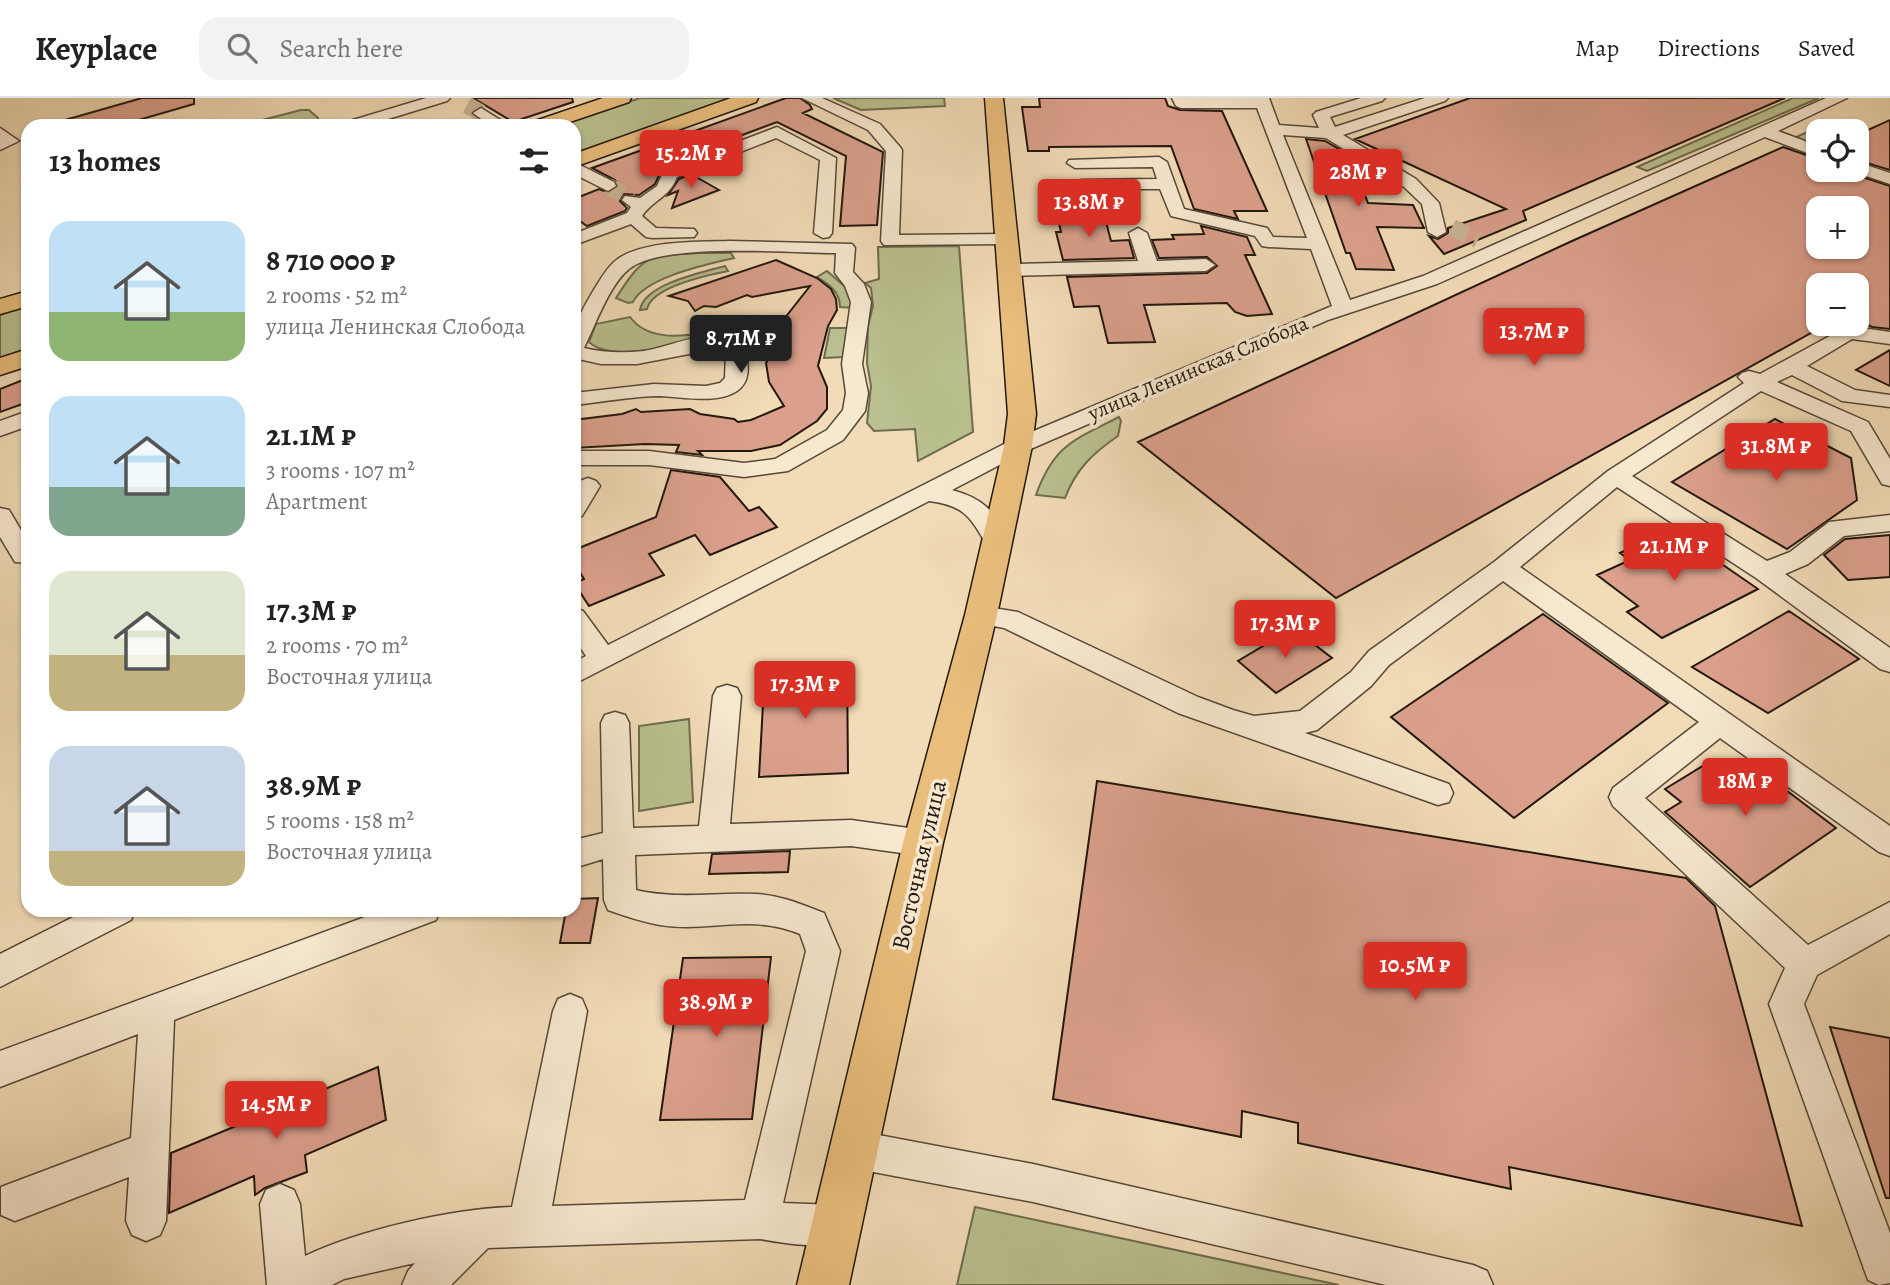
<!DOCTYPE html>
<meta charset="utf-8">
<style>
body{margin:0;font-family:Alegreya,serif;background:#f2f2f2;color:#222;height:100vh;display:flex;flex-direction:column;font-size:26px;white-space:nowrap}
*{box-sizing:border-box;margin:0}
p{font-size:23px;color:#767676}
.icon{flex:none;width:38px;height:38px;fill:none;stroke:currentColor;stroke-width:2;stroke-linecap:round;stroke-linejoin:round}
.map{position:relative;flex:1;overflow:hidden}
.panel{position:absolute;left:21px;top:21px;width:560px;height:798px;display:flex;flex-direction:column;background:#fff;border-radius:21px;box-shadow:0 2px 5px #0004}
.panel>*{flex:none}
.fabs{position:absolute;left:1806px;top:21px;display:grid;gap:14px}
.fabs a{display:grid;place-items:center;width:63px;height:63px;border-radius:14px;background:#fff;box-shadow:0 2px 5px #0004;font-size:35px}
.price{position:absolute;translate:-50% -60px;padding:0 16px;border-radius:7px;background:#d93025;color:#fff;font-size:23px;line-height:46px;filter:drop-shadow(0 2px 4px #0008)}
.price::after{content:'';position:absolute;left:50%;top:42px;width:21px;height:16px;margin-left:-10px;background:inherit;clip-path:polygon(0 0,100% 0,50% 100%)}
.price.current{background:#222;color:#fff}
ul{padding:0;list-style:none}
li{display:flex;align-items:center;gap:21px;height:175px;padding:0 28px}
li span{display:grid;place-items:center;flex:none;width:196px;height:140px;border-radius:21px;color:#555}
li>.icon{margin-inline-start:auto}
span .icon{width:84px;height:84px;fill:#fffc;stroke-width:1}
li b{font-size:30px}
h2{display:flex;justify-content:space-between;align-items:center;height:84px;padding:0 28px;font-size:30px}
header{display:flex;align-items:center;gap:42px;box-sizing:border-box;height:98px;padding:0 35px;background:#fff;border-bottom:2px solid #e0e0e0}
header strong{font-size:33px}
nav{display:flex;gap:38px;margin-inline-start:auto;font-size:24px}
.search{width:490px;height:63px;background:#f2f2f2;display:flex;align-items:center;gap:18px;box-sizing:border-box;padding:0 24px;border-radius:21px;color:#767676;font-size:26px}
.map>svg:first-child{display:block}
.green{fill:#bac08f;stroke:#6e6c4f;stroke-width:2}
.building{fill:#dba08c;stroke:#22170f;stroke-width:2;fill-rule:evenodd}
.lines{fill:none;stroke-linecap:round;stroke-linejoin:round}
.minor-tunnel{stroke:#c8b595;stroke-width:17;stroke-dasharray:17 9;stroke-linecap:butt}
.minor-casing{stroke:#564839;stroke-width:3}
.major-casing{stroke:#22170f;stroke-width:3}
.minor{fill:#f7e8d0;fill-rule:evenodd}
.major{fill:#e9be7c;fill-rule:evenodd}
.labels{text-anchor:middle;stroke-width:7;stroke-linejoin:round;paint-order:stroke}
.far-street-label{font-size:21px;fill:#22170f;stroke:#f7e8d0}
.street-label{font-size:24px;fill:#22170f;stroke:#f7e8d0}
</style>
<header>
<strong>Keyplace</strong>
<div class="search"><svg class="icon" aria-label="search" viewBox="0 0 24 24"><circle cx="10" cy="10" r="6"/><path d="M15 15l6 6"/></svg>Search here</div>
<nav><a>Map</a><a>Directions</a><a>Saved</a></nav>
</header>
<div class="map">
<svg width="1890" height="1187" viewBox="0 0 1890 1187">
<rect width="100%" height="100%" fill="#f2dcb7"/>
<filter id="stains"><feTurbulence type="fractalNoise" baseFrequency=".00286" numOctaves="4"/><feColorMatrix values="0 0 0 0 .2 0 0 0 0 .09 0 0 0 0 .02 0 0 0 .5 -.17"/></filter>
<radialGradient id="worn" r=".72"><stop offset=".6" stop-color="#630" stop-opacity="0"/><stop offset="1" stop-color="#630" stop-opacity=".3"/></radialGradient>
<path class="green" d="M640 0H738L574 58V28H558Z
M833 0H944L945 8 861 12Z
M1793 0H1819L1647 73 1637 69Z
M301 12H309L318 20V24L309 28H239Z
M1831 23 1845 28 1847 33H1818L1817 52 1790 42Z
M959 148 973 334 918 363 915 331 874 333 867 325 871 288 867 265 868 228 873 208 871 190 865 185 879 181 878 149Z
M699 155H731L734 160C709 166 645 179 633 204L628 205 616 200C644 156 648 158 699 155Z
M725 168 728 173C708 177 652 189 647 211L640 212C644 186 703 174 725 168Z
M827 173 850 193 854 210 840 209C840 194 829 186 817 179Z
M28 207V250L0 260V217Z
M630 219C647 242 678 239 704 235 679 248 612 265 589 244L596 226Z
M830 230H848L845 259 824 260Z
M1119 319 1121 323 1118 338C1093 355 1076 371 1065 400L1036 397C1054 347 1074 342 1119 319Z
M689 621 693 704 639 713V628Z
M975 1109 1339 1187H957Z"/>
<path class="building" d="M142 0H194V6L118 28H66L65 22Z
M473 0H572L573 4 513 24Z
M786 0H800L810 7 812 11 803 15 883 54 877 127 840 128 846 58 777 24 670 64 673 66 662 71 655 86 639 97 623 96 619 102 627 110 625 113 587 128 574 119V101L599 91 609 95 619 89 615 82 592 70Z
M1039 0H1165L1168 8 1180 12 1222 13 1267 113H1234L1238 121 1194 111 1171 48 1049 49V53H1028L1022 9H1040Z
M1470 0H1785L1523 113 1526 122 1444 156 1429 138 1438 141 1448 135V130L1506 111 1355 41Z
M1890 22V72L1857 62V37Z
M1306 41 1325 43 1349 57 1368 105 1413 107 1424 130 1377 129 1394 172 1356 171 1350 155H1346Z
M1783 49 1818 61V72H1849L1850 75 1890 88V231L1872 229 1857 222V187H1818V226H1827L1336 500 1138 344 1572 143ZM1818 110H1857V149H1818Z
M691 76 719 92 672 110 678 93 668 97 679 81Z
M1104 116 1111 143 1129 142 1134 160 1063 162 1056 134H1061L1057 117Z
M1201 128 1247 139 1255 157H1245L1272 216 1247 218 1235 214 1227 205 1144 207 1155 244 1108 245 1099 208 1074 209 1067 179 1207 175 1217 168 1207 159 1159 160 1152 142 1174 141 1172 137 1204 136Z
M776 162 817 180 831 191 836 201 837 212 828 228 818 268 827 289V311L817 323 780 347 751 353H698L702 357 676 354 679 347 645 346 574 350V322L622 316 636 311 641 314 690 311 700 316 734 321 738 324 751 322 784 308 769 284 766 265 775 247 777 230 810 188 752 199 747 197 716 209 704 208 695 213 688 203 669 198Z
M1890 252V288L1856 272Z
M28 280V304L0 314V291Z
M1775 321 1851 360 1857 402 1787 451 1672 384Z
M671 372 720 379 749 413 759 409 777 429 710 457 695 437 649 456 664 477 589 508 574 485 584 481 574 465V452L656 419Z
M1671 431 1758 491 1662 540 1627 514 1638 508 1597 477 1630 462 1620 455Z
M1890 437V479L1848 482 1824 457 1845 441Z
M1789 513 1859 561 1768 615 1692 569Z
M1543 516 1668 605 1514 720 1391 619Z
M1293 530 1332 560 1276 595 1238 563Z
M847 565 848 675 759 679 765 569Z
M1714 661 1728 672 1745 661 1836 730 1750 789 1665 714 1681 704 1665 691Z
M1097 683 1686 780 1715 808 1802 1128 1509 1069 1511 1091 1298 1045V1025L1242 1013 1241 1039 1053 1001Z
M790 753 788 774 709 776 712 756Z
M598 800 590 845H560L566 812H574V801Z
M771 859 752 1021 660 1022 683 860Z
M1830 929 1890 940V1100H1886Z
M378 969 386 1022 305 1057 307 1074 265 1090 255 1097 254 1078 169 1115 171 1055Z"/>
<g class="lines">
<path class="minor-tunnel" d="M467 7 481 15
M608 88 631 102
M1452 129 1478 142"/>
<g class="minor-casing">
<path id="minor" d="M426 0H450L447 3 365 28H341L343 25Z
M802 0H822L880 26 900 49 902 52 899 137 1006 136 1015 141 1006 146 884 147 881 143 886 53 868 32Z
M1172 0H1269L1279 27 1319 30 1313 17 1316 14 1361 0H1385L1382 3 1330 19 1335 29 1425 0H1448L1445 3 1343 37 1416 81 1439 105 1446 134 1437 139 1428 134 1422 106 1404 89 1326 40 1283 37 1350 202 1423 178 1826 0H1847L1778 33 1818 48V59L1765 39 1437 186 1328 222 1026 353 952 392C985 401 994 413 1009 443L1006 449 997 451 988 449C970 419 966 408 929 403L574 586V564L586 558 574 540V510L583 513 608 547 1010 343 1332 208 1311 151 1268 149 1262 148 1255 138 1171 118 1160 91H1076L1074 87 1076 83 1082 82 1157 81 1153 69 1075 70 1067 65 1069 62 1159 59 1167 64 1184 111 1267 130 1273 139 1307 140 1257 10H1181L1176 8Z
M481 10 510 28H491L473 15Z
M777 29 836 60 832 135 829 139 823 140 814 135 820 62 776 40 677 79C669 100 654 101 642 118L656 130 694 131 697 135 694 139 652 140 646 139 631 126 574 147V136L627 115 631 109 622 102 625 98 640 100 657 88 664 72Z
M0 30 19 43 0 52Z
M574 64 614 84 616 88 608 93 574 76Z
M1857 64 1890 75V86L1851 73 1857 72Z
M1138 130 1147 135 1157 163 1206 161 1215 167 1206 173 1011 178 1002 172 1011 166 1138 163 1129 135Z
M729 143 852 146 855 150 853 174 864 186 871 204 862 266 868 295 865 313 843 342 788 373 744 379 649 367H574V353H649L744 365 775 361 827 332 843 312 846 295 842 266 851 204 845 188 835 175 836 155C791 155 662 144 629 171 609 187 595 228 584 250 604 255 624 255 644 253 673 249 724 221 746 253 748 268 751 283 737 293 716 307 680 298 656 298 629 299 601 304 574 307V295L654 286 706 288 720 285 725 280 726 256 715 251 637 266H601L574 260C574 229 576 222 592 195 599 184 605 172 614 164 638 142 698 144 729 143Z
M1848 228 1890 234V246L1852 241 1807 268 1855 292 1890 297V309L1842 303 1792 277 1777 284 1868 324 1890 361V388L1882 386 1851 333 1761 293 1632 378 1767 463 1790 454 1829 424 1890 417V433L1844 438 1808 466 1785 476 1890 550V574L1880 571 1756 480 1617 389 1520 469 1890 728V758L1879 754 1720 640 1645 700 1808 847 1890 804V836L1817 877 1804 906 1890 1135V1185L1879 1187 1868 1182 1769 906 1785 870 1613 708 1609 699 1613 690 1699 624 1503 483 1389 567 1371 588 1317 632 1305 635 1449 686 1453 695 1449 704 1438 707 1178 615 1004 530 972 524 968 517 972 510 981 508 1018 514 1198 599 1233 612 1254 618 1300 613 1351 574 1369 553 1494 464 1608 373 1744 285 1738 279 1742 275 1749 273 1760 276Z
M28 313V328L0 338V323Z
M588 380 596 383 600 388 582 418 574 420V392L580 383Z
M0 410 9 412 28 444V465L15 464 0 439Z
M727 587 737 590 741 598 730 726 851 722 923 732 934 736 939 745 934 754 923 758 851 748 635 757 636 792C678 802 714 794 756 796 780 797 801 806 824 815L840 853 783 1105 835 1107 849 1113 855 1127 849 1141C822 1152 788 1146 760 1141L488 1150 451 1187H402L408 1173 415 1165 344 1181 332 1187H267L260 1106 266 1092 280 1086 294 1092 300 1106 305 1158C360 1132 451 1111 512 1109L553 913 558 901 570 896 582 901 587 913 552 1108 745 1102 806 853 800 836C750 815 708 835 660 827 643 824 625 818 608 812L604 802 603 761 574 770V742L603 735 601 625 605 617 615 614 625 617 629 625 633 730 699 728 713 598 717 590Z
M87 812H135L131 822 0 889V856Z
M384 812H440L436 822 174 922 166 1123 160 1137 146 1143 132 1137 126 1123 129 1079 15 1123 1 1117V1089L131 1040 138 936 0 989V953Z
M852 1032 1033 1066 1473 1167 1487 1173 1493 1187H1386L1033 1104 852 1070 839 1064 833 1051 839 1038Z"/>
</g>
<g class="major-casing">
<path id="major" d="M603 0H631L629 4 558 28H529L532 24Z
M731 0H758L756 4 574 69V56Z
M985 0H1003L1036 316 1032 348 997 517 943 745 849 1187H797L903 745 965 517 1004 348 1008 316Z
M28 193V208L0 216V201Z
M28 251V268L0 277V260Z"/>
</g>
<use href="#minor" class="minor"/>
<use href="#major" class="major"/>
</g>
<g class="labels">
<g class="far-street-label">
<text transform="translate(1198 270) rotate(-23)" y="7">улица Ленинская Слобода</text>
</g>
<g class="street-label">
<text transform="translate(919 767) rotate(-77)" y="8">Восточная улица</text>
</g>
</g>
<rect width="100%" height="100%" filter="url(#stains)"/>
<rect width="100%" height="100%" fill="url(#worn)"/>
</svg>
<div class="fabs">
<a><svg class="icon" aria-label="locate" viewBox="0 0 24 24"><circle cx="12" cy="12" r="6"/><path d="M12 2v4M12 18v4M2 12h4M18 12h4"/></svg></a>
<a>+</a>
<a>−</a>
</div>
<b class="price" style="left:691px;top:92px">15.2M ₽</b>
<b class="price" style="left:1358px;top:111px">28M ₽</b>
<b class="price" style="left:1089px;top:141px">13.8M ₽</b>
<b class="price" style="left:1534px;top:270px">13.7M ₽</b>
<b class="price current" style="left:741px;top:277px">8.71M ₽</b>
<b class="price" style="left:1776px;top:385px">31.8M ₽</b>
<b class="price" style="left:1674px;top:485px">21.1M ₽</b>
<b class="price" style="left:1285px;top:562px">17.3M ₽</b>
<b class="price" style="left:805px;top:623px">17.3M ₽</b>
<b class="price" style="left:1745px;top:720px">18M ₽</b>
<b class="price" style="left:1415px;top:904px">10.5M ₽</b>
<b class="price" style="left:716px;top:941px">38.9M ₽</b>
<b class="price" style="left:276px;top:1043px">14.5M ₽</b>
<section class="panel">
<h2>13 homes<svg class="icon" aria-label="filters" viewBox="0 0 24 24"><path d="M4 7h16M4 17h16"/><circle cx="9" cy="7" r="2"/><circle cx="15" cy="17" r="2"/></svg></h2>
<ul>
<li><span style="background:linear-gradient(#bfe0f5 65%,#8fb573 0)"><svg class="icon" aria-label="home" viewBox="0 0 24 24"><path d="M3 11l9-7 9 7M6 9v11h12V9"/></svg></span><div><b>8 710 000 ₽</b><p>2 rooms · 52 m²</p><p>улица Ленинская Слобода</p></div></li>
<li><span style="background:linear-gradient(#bfe0f5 65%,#7fa58c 0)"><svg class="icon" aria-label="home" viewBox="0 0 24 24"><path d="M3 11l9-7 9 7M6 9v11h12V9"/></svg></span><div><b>21.1M ₽</b><p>3 rooms · 107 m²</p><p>Apartment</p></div></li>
<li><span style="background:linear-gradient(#dfe7d0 60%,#c2b280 0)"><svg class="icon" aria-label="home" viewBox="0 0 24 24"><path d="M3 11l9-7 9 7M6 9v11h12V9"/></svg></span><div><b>17.3M ₽</b><p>2 rooms · 70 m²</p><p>Восточная улица</p></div></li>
<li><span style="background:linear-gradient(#c9d6e8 75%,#c2b280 0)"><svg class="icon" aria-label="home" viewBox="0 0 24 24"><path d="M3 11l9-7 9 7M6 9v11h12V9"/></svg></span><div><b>38.9M ₽</b><p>5 rooms · 158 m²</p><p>Восточная улица</p></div></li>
</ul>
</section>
</div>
